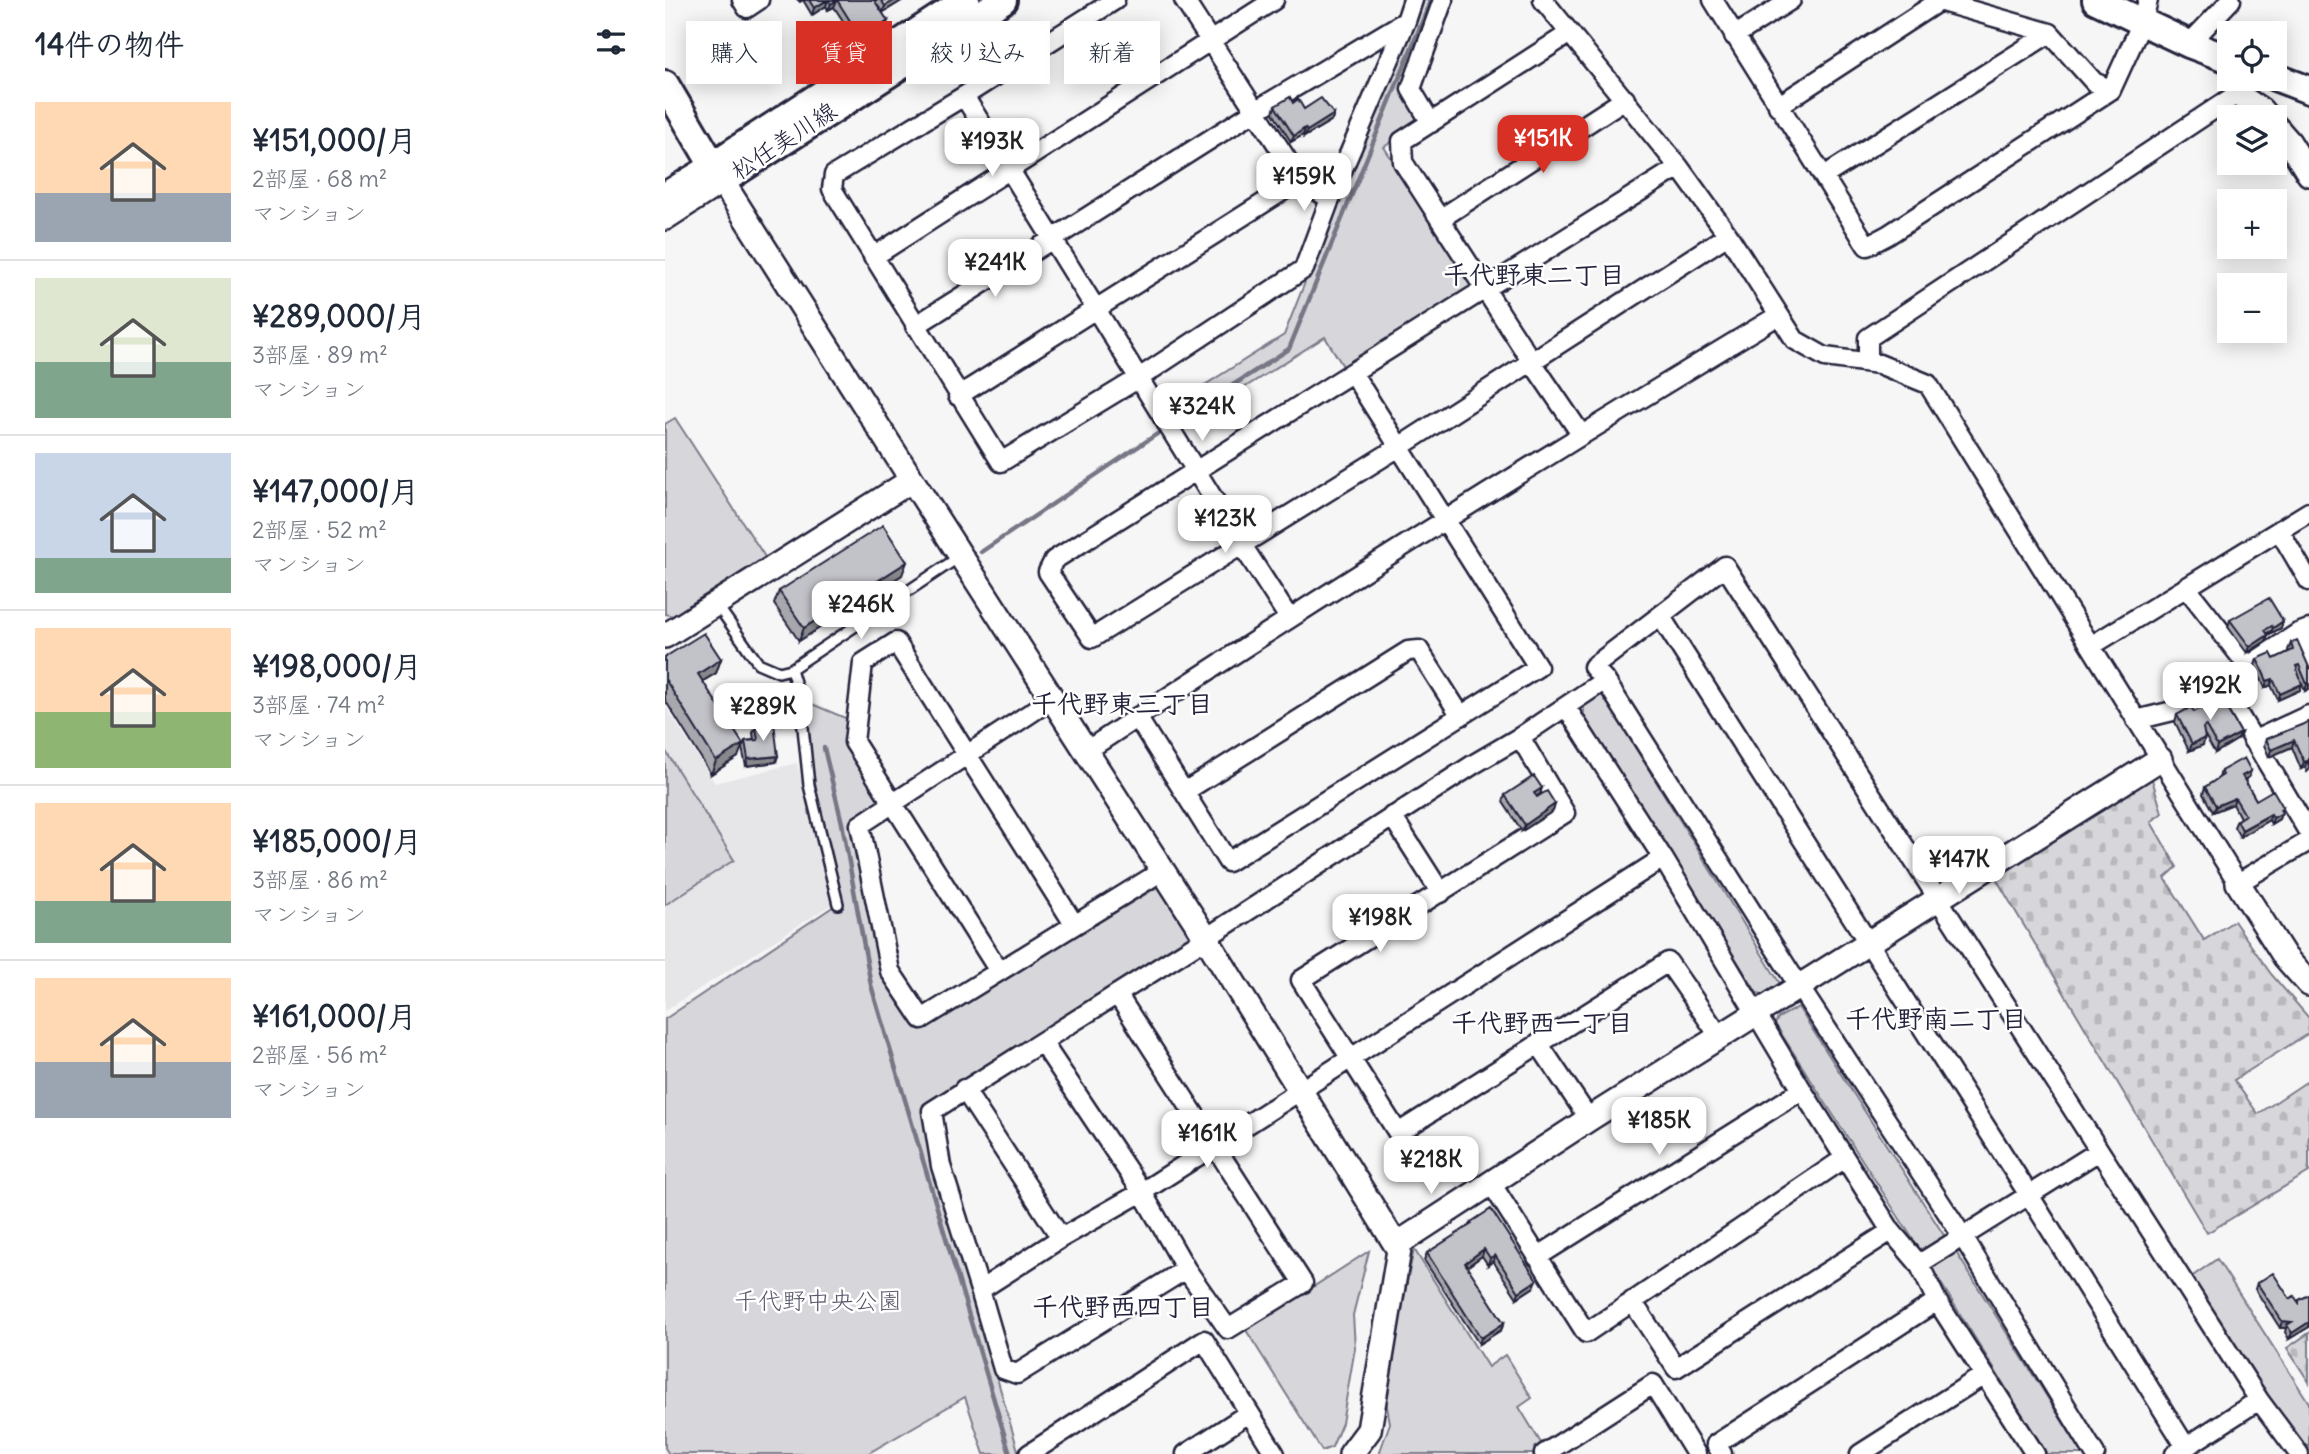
<!DOCTYPE html>
<html lang="ja">
<meta charset="utf-8">
<style>
body{margin:0;font-family:Delius,"Klee One",sans-serif;background:#f6f6f7;color:#1f2937;height:100vh;display:flex;flex-direction:column;font-size:26px;white-space:nowrap}
*{box-sizing:border-box;margin:0}
p{font-size:23px;color:#747a83}
.icon{flex:none;width:38px;height:38px;fill:none;stroke:currentColor;stroke-width:2;stroke-linecap:round;stroke-linejoin:round}
.map{position:relative;flex:1;overflow:hidden}
.drawer{display:flex;flex-direction:column;background:#fff;width:665px}
.drawer>*{flex:none}
.hud{position:absolute;left:21px;top:21px;width:665px;height:63px;display:flex;gap:14px}
.buttons{position:absolute;left:1552px;top:21px;display:grid;gap:14px}
.buttons a{display:grid;place-items:center;width:70px;height:70px;border-radius:0px;background:#fff;box-shadow:0 4px 18px #0003;font-size:35px}
.price{position:absolute;translate:-50% -60px;padding:0 16px;border-radius:14px;background:#fff;color:#222;font-size:23px;line-height:46px;filter:drop-shadow(0 2px 4px #0008)}
.price::after{content:'';position:absolute;left:50%;top:42px;width:21px;height:16px;margin-left:-10px;background:inherit;clip-path:polygon(0 0,100% 0,50% 100%)}
.price.current{background:#d93025;color:#fff}
ul{padding:0;list-style:none}
li{display:flex;align-items:center;gap:21px;height:175px;padding:0 35px}
li+li{border-top:2px solid #e0e1e3}
li span{display:grid;place-items:center;flex:none;width:196px;height:140px;border-radius:0px;color:#555}
li>.icon{margin-inline-start:auto}
span .icon{width:84px;height:84px;fill:#fffc;stroke-width:1}
li b{font-size:30px}
h2{display:flex;justify-content:space-between;align-items:center;height:84px;padding:0 35px;font-size:30px}
.pill{padding:0 24px;border-radius:0px;background:#fff;box-shadow:0 4px 18px #0003;font-size:24px;line-height:63px}
.pill.current{background:#d93025;color:#fff}
main{display:flex;flex:1;min-height:0}
.map>svg:first-child{display:block}
.built{fill:#e6e6e9}
.green{fill:#d7d7db;stroke:#7c7c8b;stroke-width:2}
.cemetery{fill:url(#cemetery-stones);stroke:#7c7c8b;stroke-width:2}
.lines{fill:none;stroke-linecap:round;stroke-linejoin:round}
.stream{stroke:#767685;stroke-width:4.5}
.service-casing{stroke:#22223b;stroke-width:14}
.minor-casing{stroke:#22223b;stroke-width:23}
.tertiary-casing{stroke:#22223b;stroke-width:28}
.secondary-casing{stroke:#22223b;stroke-width:32}
.service{stroke:#fff;stroke-width:9}
.minor{stroke:#fff;stroke-width:18}
.tertiary{stroke:#fff;stroke-width:23}
.secondary{stroke:#fff;stroke-width:26}
.wall{fill:#a7a7ad;stroke:#22223b;stroke-width:2}
.shaded-wall{fill:#88888d;stroke:#22223b;stroke-width:2}
.building{fill:#c2c2c9;stroke:#22223b;stroke-width:2}
.labels{text-anchor:middle;stroke-width:5;stroke-linejoin:round;paint-order:stroke}
.street-label{font-size:24px;fill:#22223b;stroke:#fff}
.park-label{font-size:24px;fill:#58586b;stroke:#fff}
.neighbourhood-label{font-size:26px;font-weight:bold;fill:#22223b;stroke:#fff}
</style>
<main>
<section class="drawer">
<h2>14件の物件<svg class="icon" aria-label="filters" viewBox="0 0 24 24"><path d="M4 7h16M4 17h16"/><circle cx="9" cy="7" r="2"/><circle cx="15" cy="17" r="2"/></svg></h2>
<ul>
<li><span style="background:linear-gradient(#ffd9b3 65%,#9aa5b1 0)"><svg class="icon" aria-label="home" viewBox="0 0 24 24"><path d="M3 11l9-7 9 7M6 9v11h12V9"/></svg></span><div><b>¥151,000/月</b><p>2部屋 · 68 m²</p><p>マンション</p></div></li>
<li><span style="background:linear-gradient(#dfe7d0 60%,#7fa58c 0)"><svg class="icon" aria-label="home" viewBox="0 0 24 24"><path d="M3 11l9-7 9 7M6 9v11h12V9"/></svg></span><div><b>¥289,000/月</b><p>3部屋 · 89 m²</p><p>マンション</p></div></li>
<li><span style="background:linear-gradient(#c9d6e8 75%,#7fa58c 0)"><svg class="icon" aria-label="home" viewBox="0 0 24 24"><path d="M3 11l9-7 9 7M6 9v11h12V9"/></svg></span><div><b>¥147,000/月</b><p>2部屋 · 52 m²</p><p>マンション</p></div></li>
<li><span style="background:linear-gradient(#ffd9b3 60%,#8fb573 0)"><svg class="icon" aria-label="home" viewBox="0 0 24 24"><path d="M3 11l9-7 9 7M6 9v11h12V9"/></svg></span><div><b>¥198,000/月</b><p>3部屋 · 74 m²</p><p>マンション</p></div></li>
<li><span style="background:linear-gradient(#ffd9b3 70%,#7fa58c 0)"><svg class="icon" aria-label="home" viewBox="0 0 24 24"><path d="M3 11l9-7 9 7M6 9v11h12V9"/></svg></span><div><b>¥185,000/月</b><p>3部屋 · 86 m²</p><p>マンション</p></div></li>
<li><span style="background:linear-gradient(#ffd9b3 60%,#9aa5b1 0)"><svg class="icon" aria-label="home" viewBox="0 0 24 24"><path d="M3 11l9-7 9 7M6 9v11h12V9"/></svg></span><div><b>¥161,000/月</b><p>2部屋 · 56 m²</p><p>マンション</p></div></li>
</ul>
</section>
<div class="map">
<svg width="1644" height="1454" viewBox="0 0 1644 1454">
<defs>
<pattern id="cemetery-stones" width="16" height="16" patternUnits="userSpaceOnUse" patternTransform="scale(1.75)"><rect width="16" height="16" fill="#d7d7db"/><path d="M2 7V4a2 2 0 0 1 4 0v3zM10 15v-3a2 2 0 0 1 4 0v3z" fill="#b8b8bd"/></pattern>
</defs>
<rect width="100%" height="100%" fill="#f6f6f7"/>
<filter id="ink" filterUnits="userSpaceOnUse"><feTurbulence type="fractalNoise" baseFrequency=".0143" numOctaves="2"/><feDisplacementMap in="SourceGraphic" scale="14" xChannelSelector="R" yChannelSelector="G"/><feConvolveMatrix kernelMatrix="1 2 1 2 8 2 1 2 1" color-interpolation-filters="sRGB"/></filter>
<g filter="url(#ink)">
<path class="built" d="M0 706 50 783 132 763 167 904 0 1011Z"/>
<path class="green" d="M752 0H773L741 91 758 121 719 147 807 284 805 292 681 371 660 337 518 426 505 407 619 335Z
M10 418 100 557 8 616 0 614V424Z
M935 690 1114 982 1115 988 1102 995 1092 993 919 716V703Z
M135 699 185 720 220 801 189 819 220 976 255 1030 496 885 528 937 258 1105 271 1166 354 1454H319L300 1397 202 1454H4L0 1448V1019L172 904Z
M0 750 69 860 0 905Z
M1133 1007 1282 1240 1258 1255 1110 1024 1113 1018Z
M749 1249 823 1367 840 1355 867 1398 854 1407 879 1448 869 1454H714L725 1423 719 1390Z
M1289 1249 1418 1454H1382L1264 1264Z
M704 1251 688 1315 690 1348 677 1423 667 1447 657 1451 581 1330Z
M1552 1259 1644 1403V1454L1608 1407 1588 1373 1575 1364 1522 1280Z"/>
<path class="cemetery" d="M1486 776 1497 813 1486 822 1512 867 1500 878 1539 940 1569 921 1606 974 1644 1018V1033L1569 1080 1593 1114 1644 1080V1172L1542 1233 1329 875Z
M1644 1333V1382L1622 1348Z"/>
<g class="lines">
<path class="stream" d="M506 425 624 349 766 0
M316 552 498 430
M159 748 177 823 206 985 345 1454"/>
<g class="service-casing">
<path id="service" d="M52 605 93 663 114 672 126 669 294 557
M126 669 135 699 144 785 173 904"/>
</g>
<g class="minor-casing">
<path id="minor" d="M77 0 82 8 94 0
M450 0 299 96 169 175 167 189 336 462 474 378 639 269 665 199 741 21 748 0
M519 0 635 180 665 199
M878 0 1014 167 1063 235 1130 340 1160 357 1214 364 1263 384 1573 883 1644 841
M1048 0 1202 246 1223 235 1446 90 1478 20 1483 0
M1270 0 1385 33 1429 82 1446 90
M905 33 737 141 738 162 867 362 916 434
M1069 36 1126 0
M1524 44 1566 0
M299 96 577 545 624 618
M1113 106 1274 1
M766 123 746 89 778 0
M1014 167 389 560 383 572 427 638 734 447 1063 235
M1159 176 1385 33
M775 219 960 99
M208 257 609 0
M250 326 590 111 741 21
M1203 362V338L1572 94
M293 396 635 180
M1614 530 1644 581
M1521 587 1583 666
M996 617 1364 1195 1521 1447
M1633 633 1644 658
M1426 646 1644 512
M940 680 855 737 809 764 541 938 267 1111 276 1166 315 1290 396 1238 477 1192 998 858
M1556 685 1644 833
M387 699 195 825 225 971 257 1019 497 871
M901 707 998 858 1137 1090 1226 1231 1254 1264 1272 1301 1370 1454
M472 717 563 862 873 667 688 374
M1471 720 1520 708 1633 633 1644 629
M855 737 900 813 636 980 733 1133 1003 962 1055 1037
M1588 741 1644 715
M421 751C649 600 880 456 1114 315
M519 792 743 651 754 650 796 716
M727 816 776 893
M334 971 189 742 198 663 231 642 409 924
M377 1042 477 1192 521 1269 563 1329 638 1283 452 994
M873 1043 924 1119
M299 1089 396 1238
M826 1183 921 1333 1180 1158
M872 1257 1137 1090
M1254 1264 1434 1151
M315 1290 338 1369 352 1374 521 1269
M967 1301 1011 1368 1226 1231
M364 1454 539 1340 610 1454
M521 1454 584 1413
M879 1454 988 1384 1031 1454
M1057 1454 1051 1444 1272 1301
M1195 1454 1319 1375
M1430 1454 1298 1237 1135 988 940 680 928 667 1060 566 1594 1400 1634 1454
M1510 1454 1594 1400"/>
</g>
<g class="tertiary-casing">
<path id="tertiary" d="M1572 94 1596 110 1602 117
M1610 126 1624 142 1644 174
M0 194 48 165
M0 218 57 181 247 480
M0 636 247 480 541 938 734 1250 704 1430 686 1454
M1573 883 1620 957 1644 984
M731 1245 924 1119 1495 759"/>
</g>
<g class="secondary-casing">
<path id="secondary" d="M1431 0 1524 44 1564 59
M1610 77 1644 90
M0 84 57 181 338 0
M48 165 301 0"/>
</g>
<use href="#service" class="service"/>
<use href="#minor" class="minor"/>
<use href="#tertiary" class="tertiary"/>
<use href="#secondary" class="secondary"/>
</g>
<path class="wall" d="M133 0H238L217 13 220 28 189 48 180 33 182 27 169 7 163 10 161 6 147 15 138 0 135 2Z
M628 103 639 109 669 114 667 120 639 137 638 135 626 142 608 113 610 106Z
M237 575 134 641 109 604 114 591Z
M1565 620 1618 621 1616 628 1605 634 1604 632 1603 633 1601 641 1582 653 1563 627Z
M1626 643 1644 689 1640 691 1637 684 1635 690 1613 700 1606 685 1600 688 1590 666 1592 659H1609L1624 652 1623 650Z
M0 657 56 659 51 673 38 681 73 757 46 774 0 700Z
M1529 712 1565 714 1576 733 1573 739 1550 753 1539 734 1538 745 1524 751 1510 722 1512 715Z
M1644 722V770L1642 772 1640 767 1636 769 1627 747 1604 757 1599 745 1601 739Z
M91 727 111 762 81 766 77 748 80 741 89 740 88 733Z
M1556 771 1584 777 1580 780 1591 800 1616 812 1614 819 1606 824 1604 820 1575 837 1569 827 1572 820 1575 818 1568 804 1548 812 1538 794 1540 787 1554 778Z
M875 794 871 797 890 804 888 811 857 831 838 802 840 795Z
M806 1222 869 1287 852 1298 828 1261 823 1265 817 1256 802 1267 839 1323 836 1330 814 1344 759 1260 762 1253 804 1226Z
M1592 1283 1633 1302 1634 1300 1644 1295V1327L1624 1339 1620 1332 1621 1328H1615L1590 1289Z"/>
<path class="shaded-wall" d="M163 0 161 6 147 15 149 8Z
M172 0 169 7 163 10 166 4Z
M230 0H238L217 13 220 6Z
M223 21 220 28 189 48 192 41Z
M669 114 667 120 639 137 642 131Z
M640 128 638 135 626 142 629 136Z
M242 562 237 575 134 641 139 628Z
M1618 621 1616 628 1605 634 1608 628Z
M1603 635 1601 641 1582 653 1585 647Z
M56 659 51 673 28 687 33 674Z
M1608 679 1606 685 1600 688 1602 681Z
M1644 683V689L1640 691 1642 684Z
M1637 684 1635 690 1613 700 1615 694Z
M1576 733 1573 739 1550 753 1552 746Z
M1540 738 1538 745 1524 751 1527 744Z
M1629 740 1627 747 1604 757 1606 750Z
M78 744 73 757 46 774 51 761Z
M113 756 111 762 81 766 83 759Z
M1642 761 1640 767 1636 769 1639 762Z
M1586 771 1584 777 1575 782 1577 776Z
M877 788 875 794 866 800 869 793Z
M1570 798 1568 804 1548 812 1551 806Z
M890 804 888 811 857 831 860 825Z
M1618 807 1614 819 1606 824 1608 818 1615 809Z
M1606 814 1604 820 1575 837 1577 830Z
M819 1249 817 1256 797 1270 800 1263Z
M830 1255 828 1261 823 1265 825 1258Z
M872 1280 869 1287 852 1298 854 1292Z
M1617 1321 1627 1322 1622 1325 1621 1328H1615Z
M1644 1322V1327L1624 1339 1627 1333Z
M839 1323 836 1330 814 1344 816 1338Z"/>
<path class="building" d="M144 0H162L149 8Z
M163 0H172L166 4Z
M172 0H209L223 21 192 41 183 27 187 24Z
M216 0H230L220 6Z
M625 97 628 103 633 99 639 109 656 98 669 114 642 131 640 128 629 136 610 106Z
M218 525 242 562 139 628 114 591Z
M1604 598 1618 621 1608 628 1607 626 1600 630 1603 635 1585 647 1565 620Z
M39 633 56 659 33 674 78 744 51 761 0 679V657Z
M1632 640 1644 667V683L1642 684 1634 665 1631 666 1637 684 1615 694 1608 679 1602 681 1592 659 1606 653 1609 659 1628 650 1626 643Z
M1559 695 1567 709 1563 711 1576 733 1552 746 1541 726 1538 728 1540 738 1527 744 1512 715 1526 707 1529 712Z
M1644 722V765L1642 761 1639 762 1629 740 1606 750 1601 739Z
M109 723 113 756 83 759 80 741 93 740 91 727Z
M1579 758 1586 771 1577 776 1591 800 1608 790 1618 807 1615 809 1617 813 1608 818 1606 814 1577 830 1572 820 1580 815 1570 798 1551 806 1540 787 1558 775 1556 771Z
M869 776 877 788 869 793 872 797 882 791 890 804 860 825 840 795Z
M826 1209 872 1280 854 1292 830 1255 825 1258 819 1249 800 1263 839 1323 816 1338 762 1253 807 1224 806 1222Z
M1608 1273 1625 1299 1629 1296 1634 1303V1300L1644 1295V1322L1627 1333 1622 1325 1627 1322 1617 1321 1592 1283Z"/>
</g>
<g class="labels">
<g class="street-label">
<text transform="translate(119 141) rotate(-33)" y="8">松任美川線</text>
</g>
<g class="park-label">
<text x="153" y="1309">千代野中央公園</text>
</g>
<g class="neighbourhood-label">
<text x="869" y="284">千代野東二丁目</text>
<text x="457" y="713">千代野東三丁目</text>
<text x="1271" y="1028">千代野南二丁目</text>
<text x="877" y="1032">千代野西一丁目</text>
<text x="458" y="1316">千代野西四丁目</text>
</g>
</g>
</svg>
<div class="buttons">
<a><svg class="icon" aria-label="locate" viewBox="0 0 24 24"><circle cx="12" cy="12" r="6"/><path d="M12 2v4M12 18v4M2 12h4M18 12h4"/></svg></a>
<a><svg class="icon" aria-label="layers" viewBox="0 0 24 24"><path d="M12 4l9 5-9 5-9-5zM3 14l9 5 9-5"/></svg></a>
<a>+</a>
<a>−</a>
</div>
<b class="price current" style="left:878px;top:175px">¥151K</b>
<b class="price" style="left:327px;top:178px">¥193K</b>
<b class="price" style="left:639px;top:213px">¥159K</b>
<b class="price" style="left:330px;top:299px">¥241K</b>
<b class="price" style="left:537px;top:443px">¥324K</b>
<b class="price" style="left:560px;top:555px">¥123K</b>
<b class="price" style="left:196px;top:641px">¥246K</b>
<b class="price" style="left:1545px;top:722px">¥192K</b>
<b class="price" style="left:98px;top:743px">¥289K</b>
<b class="price" style="left:1294px;top:896px">¥147K</b>
<b class="price" style="left:715px;top:954px">¥198K</b>
<b class="price" style="left:994px;top:1157px">¥185K</b>
<b class="price" style="left:542px;top:1170px">¥161K</b>
<b class="price" style="left:766px;top:1196px">¥218K</b>
<div class="hud">
<a class="pill">購入</a>
<a class="pill current">賃貸</a>
<a class="pill">絞り込み</a>
<a class="pill">新着</a>
</div>
</div>
</main>
